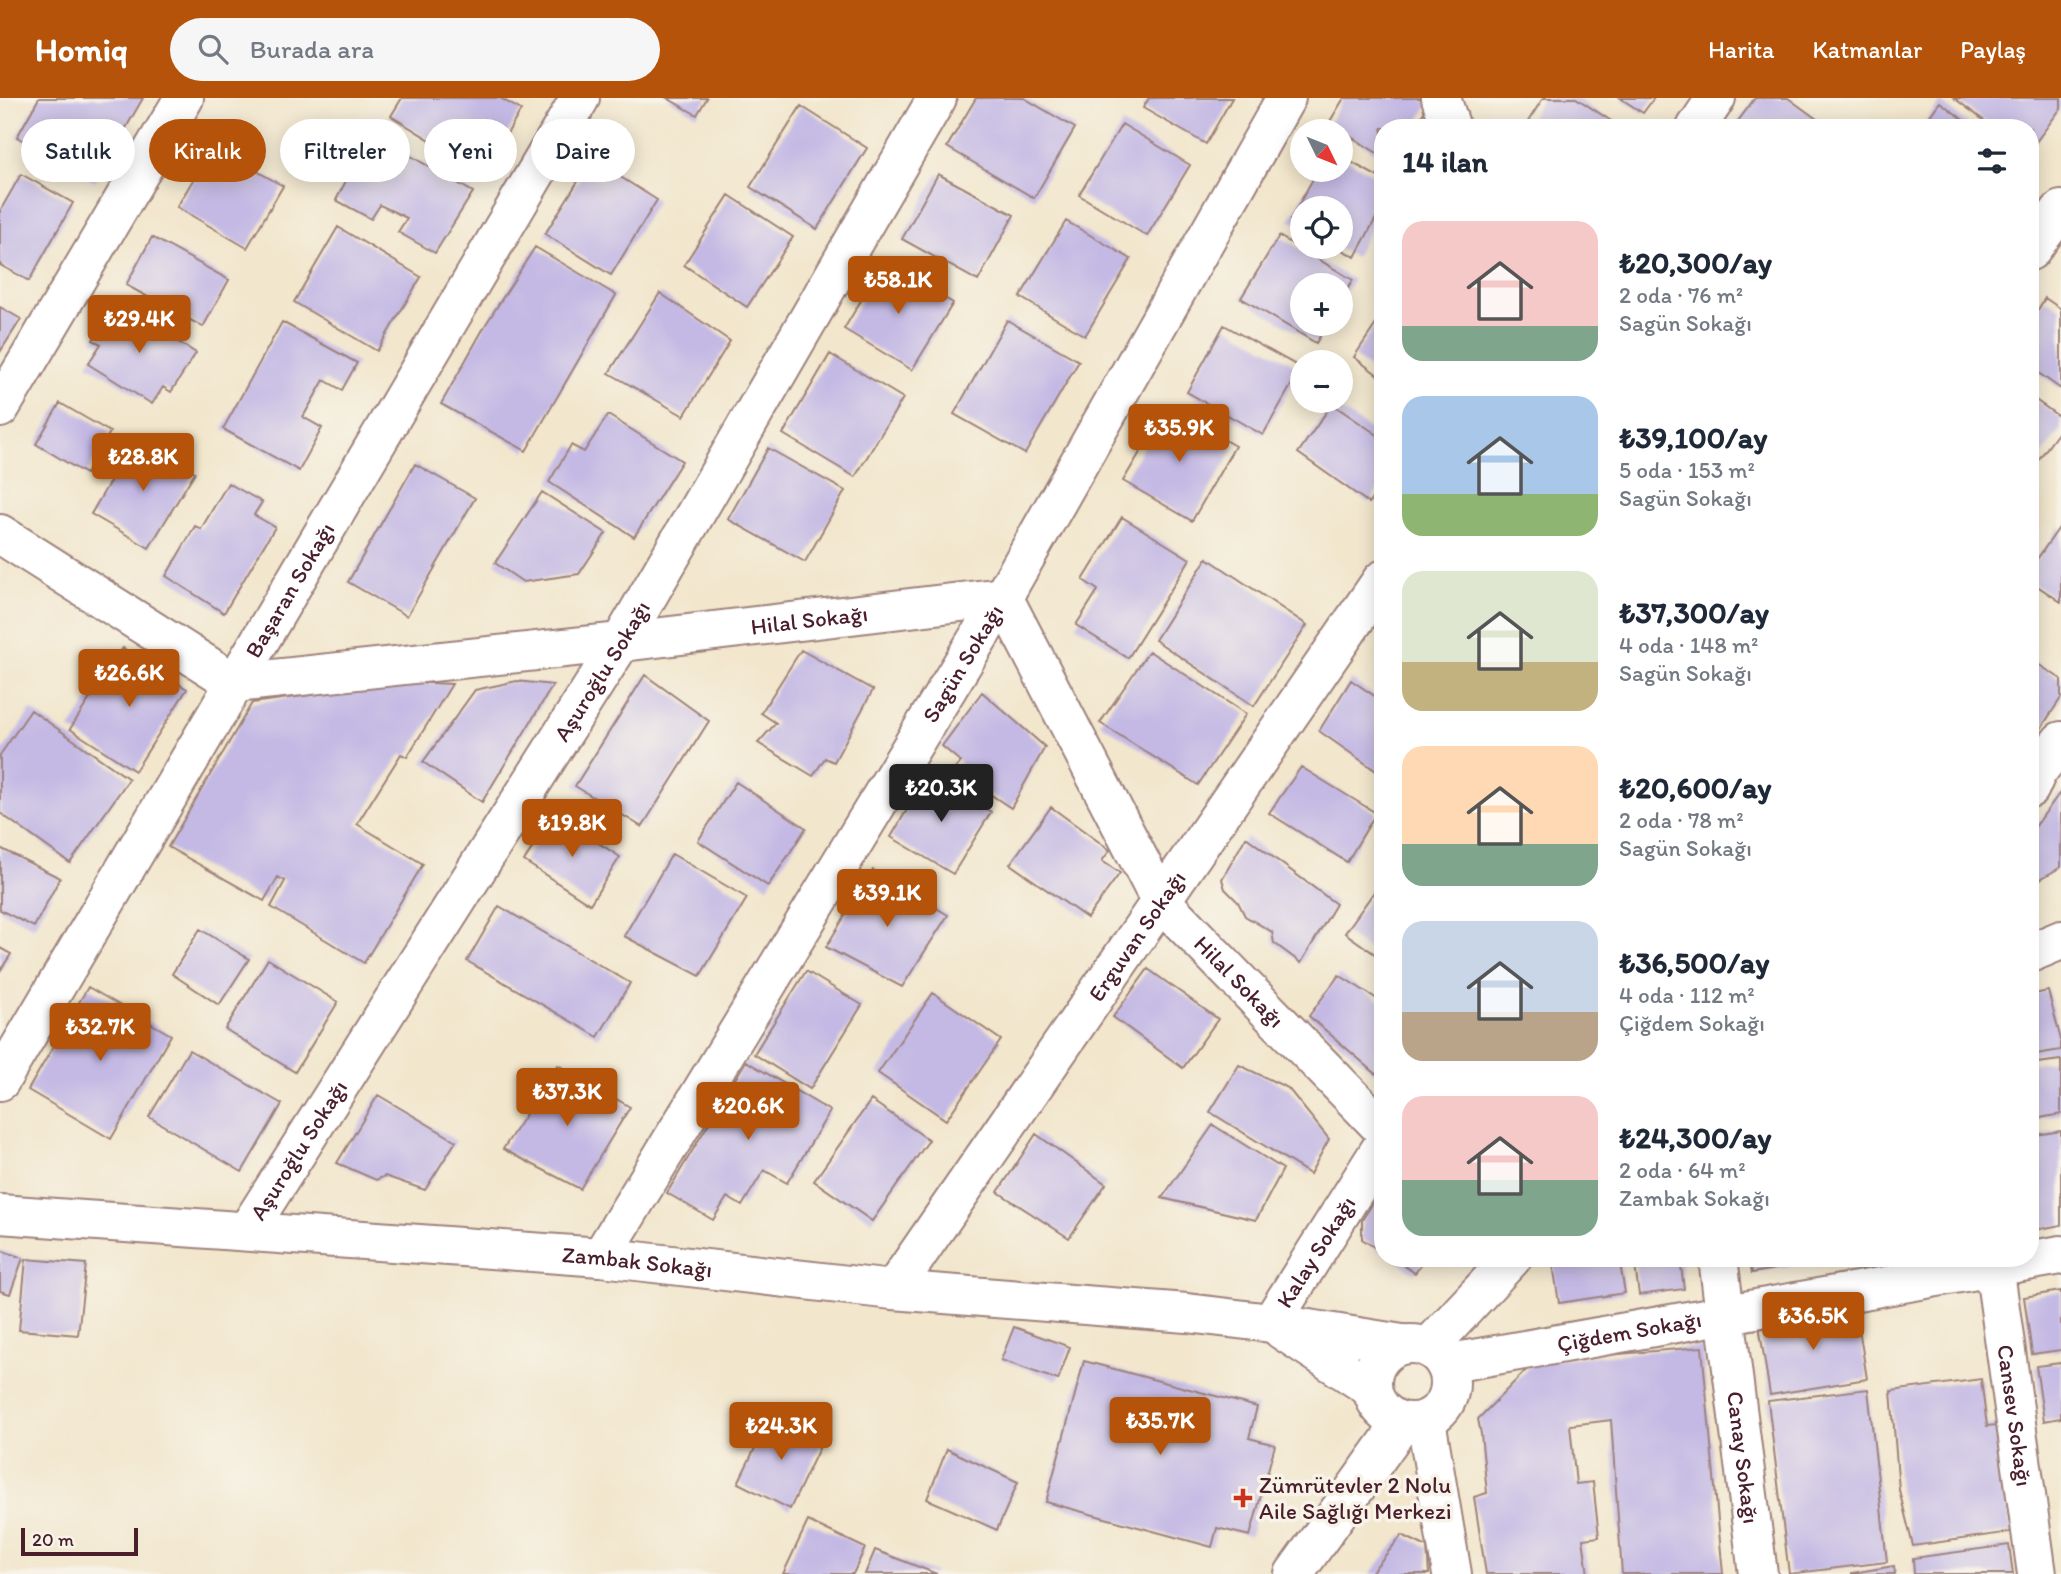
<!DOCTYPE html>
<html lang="tr">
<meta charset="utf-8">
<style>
body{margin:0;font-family:Itim,sans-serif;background:#f6f6f7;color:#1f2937;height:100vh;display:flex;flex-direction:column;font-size:26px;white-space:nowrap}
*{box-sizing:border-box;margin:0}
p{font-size:23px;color:#747a83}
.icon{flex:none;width:38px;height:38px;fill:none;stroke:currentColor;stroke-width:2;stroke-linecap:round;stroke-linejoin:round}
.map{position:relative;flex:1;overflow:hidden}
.sheet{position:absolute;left:1374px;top:21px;width:665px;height:1148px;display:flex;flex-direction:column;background:#fff;border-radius:28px;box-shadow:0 4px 18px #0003}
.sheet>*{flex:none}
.banner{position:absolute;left:21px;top:21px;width:665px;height:63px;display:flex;gap:14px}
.needle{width:46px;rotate:133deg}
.buttons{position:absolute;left:1290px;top:21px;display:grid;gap:14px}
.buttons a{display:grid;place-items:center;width:63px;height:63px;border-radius:50%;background:#fff;box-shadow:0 4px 18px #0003;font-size:35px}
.scale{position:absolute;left:21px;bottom:18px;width:117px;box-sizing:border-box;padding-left:7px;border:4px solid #4a1f2b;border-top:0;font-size:19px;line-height:24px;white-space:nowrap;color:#4a1f2b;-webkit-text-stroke:5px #f7f3e8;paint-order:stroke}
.price{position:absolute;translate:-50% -60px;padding:0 16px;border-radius:7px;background:#b45309;color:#fff;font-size:23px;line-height:46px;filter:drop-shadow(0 2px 4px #0008)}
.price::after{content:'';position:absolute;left:50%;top:42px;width:21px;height:16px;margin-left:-10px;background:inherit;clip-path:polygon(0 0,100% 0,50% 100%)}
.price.active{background:#222;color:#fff}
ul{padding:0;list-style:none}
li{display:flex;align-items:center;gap:21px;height:175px;padding:0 28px}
li span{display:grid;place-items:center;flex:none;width:196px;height:140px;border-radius:21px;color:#555}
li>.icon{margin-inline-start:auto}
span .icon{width:84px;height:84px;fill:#fffc;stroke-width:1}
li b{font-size:30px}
h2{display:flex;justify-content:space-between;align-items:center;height:84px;padding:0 28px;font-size:30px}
.pill{padding:0 24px;border-radius:32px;background:#fff;box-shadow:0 4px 18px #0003;font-size:24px;line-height:63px}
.pill.active{background:#b45309;color:#fff}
header{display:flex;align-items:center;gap:42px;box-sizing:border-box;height:98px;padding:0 35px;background:#b45309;color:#fff}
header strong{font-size:33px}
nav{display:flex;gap:38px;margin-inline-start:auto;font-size:24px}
.search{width:490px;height:63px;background:#f6f6f7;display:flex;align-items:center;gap:18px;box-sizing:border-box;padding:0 24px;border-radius:38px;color:#747a83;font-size:26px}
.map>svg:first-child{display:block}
.building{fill:#c4b9e4}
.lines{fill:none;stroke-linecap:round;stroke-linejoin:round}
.minor-casing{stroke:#9e827c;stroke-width:42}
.minor{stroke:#fff;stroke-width:38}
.poi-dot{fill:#c8321e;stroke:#f7f3e8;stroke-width:2.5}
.labels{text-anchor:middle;stroke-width:7;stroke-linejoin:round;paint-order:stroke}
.street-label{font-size:23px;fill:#4a1f2b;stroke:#f7f3e8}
.poi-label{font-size:23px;fill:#4a1f2b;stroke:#f7f3e8;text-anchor:start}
</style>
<header>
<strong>Homiq</strong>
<div class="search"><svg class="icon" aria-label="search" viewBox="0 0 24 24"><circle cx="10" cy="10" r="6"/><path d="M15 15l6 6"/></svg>Burada ara</div>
<nav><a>Harita</a><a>Katmanlar</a><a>Paylaş</a></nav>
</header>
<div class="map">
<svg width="2061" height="1476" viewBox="0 0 2061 1476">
<rect width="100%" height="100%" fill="#f7f3e8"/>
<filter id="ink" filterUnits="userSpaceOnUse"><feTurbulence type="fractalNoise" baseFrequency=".0143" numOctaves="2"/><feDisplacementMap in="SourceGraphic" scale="14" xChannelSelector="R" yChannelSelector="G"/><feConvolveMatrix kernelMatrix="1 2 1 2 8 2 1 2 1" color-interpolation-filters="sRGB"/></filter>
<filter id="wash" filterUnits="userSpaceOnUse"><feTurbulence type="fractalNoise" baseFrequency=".00686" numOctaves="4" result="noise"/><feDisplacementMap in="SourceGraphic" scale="28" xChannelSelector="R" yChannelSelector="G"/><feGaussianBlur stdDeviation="1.57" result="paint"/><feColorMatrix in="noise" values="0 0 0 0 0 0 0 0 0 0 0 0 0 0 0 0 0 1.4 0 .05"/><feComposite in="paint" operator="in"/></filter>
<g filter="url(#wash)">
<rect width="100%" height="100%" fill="#f2e6cc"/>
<g id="blocks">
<path class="building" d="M39 0H143L95 84 17 39Z
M402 0H500L521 12 484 75 391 18Z
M667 0H707L697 17Z
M976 0H1024L1075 30 1034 100 947 49Z
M1149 0H1232L1206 46 1143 10Z
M1344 0H1419L1429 6 1414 30H1382V58L1329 25Z
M1543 0H1576L1622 30H1524Z
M1620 0H1654L1643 15Z
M1755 0H1788L1829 30H1733Z
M1954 0H2061V10L2030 52V30H1994Z
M1940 4 1974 30H1921Z
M801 8 867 50 817 131 750 89Z
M1122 26 1190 67 1147 138 1079 97Z
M371 35 473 94 435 155 398 134 407 120 380 107 371 121 336 102Z
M213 48 283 88 247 150 177 109Z
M1340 58 1382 81V109L1355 159 1340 151V110H1302V128L1290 122 1318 72H1340Z
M592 61 657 102 611 177 545 136Z
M21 76 73 105 29 183 0 167V113Z
M938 76 1014 117 978 183 902 141Z
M729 97 793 139 747 209 684 167Z
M1066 123 1131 161 1085 238 1020 199Z
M338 129 421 179 377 253 294 204Z
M1279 138 1353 182 1340 203V187H1302V226H1327L1316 245 1241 200Z
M152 139 229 182 203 229 126 187Z
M535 149 616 197 526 353 441 306 486 226Z
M884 164 953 205 912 272 844 231Z
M660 195 730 243 684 318 609 275Z
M2045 200 2061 211V291L2030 269V225Z
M116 205 196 255 171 294 163 289 152 306 88 266 101 246 93 242Z
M0 209 21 221 0 254Z
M1007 222 1079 263 1025 356 954 316Z
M282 224 357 265 342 292 324 282 303 319 322 330 299 373 223 331Z
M1376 226 1382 229V280L1354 259Z
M1224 227 1301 270 1263 337 1187 294Z
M830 256 903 300 855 379 783 336Z
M2030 298 2061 320V331L2030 373Z
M60 305 110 334 86 376 36 346Z
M1332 306 1382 340V386L1369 405 1298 355Z
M1167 309 1235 348 1192 423 1123 383Z
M608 317 682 363 634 439 549 384 571 347 584 354Z
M136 339 195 374 149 450 91 416Z
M768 350 845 393 805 464 728 421Z
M415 366 475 400 407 518 348 484Z
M228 385 262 404 254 417 275 429 224 515 166 478 195 428 201 431Z
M542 394 606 435 579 476 523 484 495 465Z
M1122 419 1190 461 1128 560 1076 527 1098 492 1083 482Z
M2061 427V504L2030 483V471Z
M1207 460 1307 527 1254 608 1155 542Z
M123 550 187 591 135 673 70 631Z
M801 552 873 592 834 664 825 660 813 678 758 645 776 625 761 615Z
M1149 553 1246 616 1198 687 1100 625Z
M2030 561 2061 581V600L2034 641H2030Z
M645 577 709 623 642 729 575 688Z
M1351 582 1382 603V677L1319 633Z
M517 583 553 587 482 704 423 664 475 592Z
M406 584 452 586 407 659 401 656 357 726 423 766 364 865 271 809 285 783 278 779 264 803 168 749 252 605Z
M982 594 1045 649 1011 710 954 672 961 664 942 648Z
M31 612 129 681 70 765 0 715V657Z
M1301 669 1376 715 1347 764 1269 715Z
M928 676 991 714 953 776 891 739Z
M736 684 806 730 768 788 698 743Z
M2061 693V769L2035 784 2030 782V736Z
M1051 709 1110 752 1102 763 1120 775 1087 820 1010 766Z
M554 716 620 759 590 806 524 763Z
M1246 739 1336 806 1301 865 1274 845 1272 834 1245 818 1238 804 1225 791 1222 781Z
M0 750 60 780 34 829 0 812Z
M672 756 747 800 700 878 624 838Z
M873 772 948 817 902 889 826 849Z
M1381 784 1382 785V861L1345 835Z
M499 808 630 885 598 939 467 863Z
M200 831 249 861 219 907 172 876Z
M0 850 11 856 0 873Z
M268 861 338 904 295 974 225 931Z
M1148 871 1218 921 1183 970 1113 919Z
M806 873 862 907 810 991 754 956Z
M1339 877 1382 904V981L1309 918Z
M88 889 171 937 111 1041 28 992Z
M2048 893 2061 942V952L2030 957V897Z
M933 895 1001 942 946 1022 878 975Z
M189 952 282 1006 242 1074 149 1019Z
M2061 962V1016L2030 1022V966Z
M746 963 830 1013 787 1085 764 1072 742 1108 727 1099 713 1122 667 1095Z
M558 967 630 1009 580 1091 503 1051Z
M1239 967 1288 990 1329 1041 1310 1076 1210 1014Z
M378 997 456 1043 425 1092 385 1078 376 1082 337 1065Z
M871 1002 929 1042 872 1123 814 1083Z
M1213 1027 1283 1071 1256 1122 1162 1100Z
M2061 1033V1127L2030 1133V1038Z
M1036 1036 1106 1086 1069 1140 998 1094Z
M1382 1091V1154L1362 1141V1122Z
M0 1152 23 1160 10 1196 0 1193Z
M1392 1160H1426L1415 1175Z
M1552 1160H1619L1625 1195 1559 1205Z
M1634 1160H1680L1684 1191 1639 1197Z
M1749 1160H1826V1162L1752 1175Z
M26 1161 86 1166 78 1237 19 1232Z
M2061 1193V1252L2032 1256 2024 1199Z
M1856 1211 1867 1281 1770 1297 1759 1227Z
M1014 1229 1070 1249 1058 1282 1001 1262Z
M1702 1249 1723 1476H1622L1611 1322 1570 1327 1576 1386 1593 1384 1599 1439 1583 1441 1588 1476H1486L1474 1399 1487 1395 1481 1336 1478 1321 1535 1263Z
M1084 1263 1257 1309 1249 1340 1275 1347 1250 1438 1217 1430 1212 1449 1046 1404Z
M2061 1265V1320L2044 1323 2036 1268Z
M1981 1281 1987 1328 1997 1327 2011 1434 1913 1448 1899 1392 1891 1293Z
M1868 1291 1887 1464 1789 1476 1768 1303Z
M771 1317 823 1342 790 1411 738 1385Z
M947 1351 1018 1384 997 1432 927 1401Z
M808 1423 865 1450 853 1476H783Z
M1402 1437 1427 1449 1429 1476H1370Z
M2009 1447 2013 1476H1914L1913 1460Z
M875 1452 937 1476H865Z
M1894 1468 1895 1476H1852V1475Z"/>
</g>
</g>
<g filter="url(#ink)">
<use href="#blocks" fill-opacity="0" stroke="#9e827c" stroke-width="2"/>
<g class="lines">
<g class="minor-casing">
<g id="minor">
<path d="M1441 0 1451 30"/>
<path d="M1696 30 1716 0"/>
<path d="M2030 153 2061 112"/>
<path d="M0 310 184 0"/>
<path id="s1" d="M0 436 235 585 621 544 1003 499"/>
<path id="s2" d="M1003 499 1160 802 1382 1030"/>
<path d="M2030 690 2037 674 2061 643"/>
<path d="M2030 855 2061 842"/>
<path id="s3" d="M0 983 580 0"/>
<path id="s4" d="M0 1116 601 1159 893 1192 1187 1215 1271 1225 1402 1246"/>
<path id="s5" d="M247 1133 621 544 937 0"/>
<path id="s6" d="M601 1159 1003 499 1286 0"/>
<path id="s7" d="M1718 1160 1758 1476"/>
<path id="s8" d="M1993 1160 2037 1476"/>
<path id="s9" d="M893 1192 1382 482"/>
<path id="s10" d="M1271 1225 1382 1049"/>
<path d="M1282 1232 1371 1290"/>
<circle cx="1411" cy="1285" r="39"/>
<path d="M1428 1250 1512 1160"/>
<path id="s11" d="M1445 1266 2061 1157"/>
<path d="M1426 1322 1452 1476"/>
<path d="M1294 1476 1402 1325"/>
</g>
</g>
<use href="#minor" class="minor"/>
</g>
</g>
<path class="poi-dot" d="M1239.5 1389.5h7v7h7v7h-7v7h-7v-7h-7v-7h7z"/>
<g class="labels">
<g class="street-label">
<text dy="8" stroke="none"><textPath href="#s3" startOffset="570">Başaran Sokağı</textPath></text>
<text dy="8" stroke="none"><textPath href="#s1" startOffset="856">Hilal Sokağı</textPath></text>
<text dy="8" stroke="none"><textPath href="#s6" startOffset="695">Sagün Sokağı</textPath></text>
<text dy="8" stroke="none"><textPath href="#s5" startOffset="663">Aşuroğlu Sokağı</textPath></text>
<text dy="8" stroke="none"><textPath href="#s9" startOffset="430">Erguvan Sokağı</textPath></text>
<text dy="8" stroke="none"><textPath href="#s2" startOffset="455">Hilal Sokağı</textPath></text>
<text dy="8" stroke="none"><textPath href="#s5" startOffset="96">Aşuroğlu Sokağı</textPath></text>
<text dy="8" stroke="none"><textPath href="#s10" startOffset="84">Kalay Sokağı</textPath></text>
<text dy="8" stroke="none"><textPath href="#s4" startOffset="639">Zambak Sokağı</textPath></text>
<text dy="8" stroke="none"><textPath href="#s11" startOffset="187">Çiğdem Sokağı</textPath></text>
<text dy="8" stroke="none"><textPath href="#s8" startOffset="159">Cansev Sokağı</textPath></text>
<text dy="8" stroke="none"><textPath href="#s7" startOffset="201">Canay Sokağı</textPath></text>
</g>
<g class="poi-label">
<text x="1259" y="1395">Zümrütevler 2 Nolu<tspan x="1259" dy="26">Aile Sağlığı Merkezi</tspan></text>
</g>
</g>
</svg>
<div class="buttons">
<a><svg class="needle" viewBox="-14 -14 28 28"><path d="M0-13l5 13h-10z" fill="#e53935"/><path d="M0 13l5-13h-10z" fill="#747a83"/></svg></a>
<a><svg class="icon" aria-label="locate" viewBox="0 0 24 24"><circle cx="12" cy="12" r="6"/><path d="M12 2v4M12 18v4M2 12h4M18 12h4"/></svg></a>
<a>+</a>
<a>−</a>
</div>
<div class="scale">20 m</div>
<b class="price" style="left:898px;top:218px">₺58.1K</b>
<b class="price" style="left:139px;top:257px">₺29.4K</b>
<b class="price" style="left:1179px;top:366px">₺35.9K</b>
<b class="price" style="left:143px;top:395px">₺28.8K</b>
<b class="price" style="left:129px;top:611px">₺26.6K</b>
<b class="price active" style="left:941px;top:726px">₺20.3K</b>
<b class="price" style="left:572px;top:761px">₺19.8K</b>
<b class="price" style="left:887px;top:831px">₺39.1K</b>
<b class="price" style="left:100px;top:965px">₺32.7K</b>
<b class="price" style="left:567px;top:1030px">₺37.3K</b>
<b class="price" style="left:748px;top:1044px">₺20.6K</b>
<b class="price" style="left:1813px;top:1254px">₺36.5K</b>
<b class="price" style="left:1160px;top:1359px">₺35.7K</b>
<b class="price" style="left:781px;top:1364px">₺24.3K</b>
<div class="banner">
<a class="pill">Satılık</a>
<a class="pill active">Kiralık</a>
<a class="pill">Filtreler</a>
<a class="pill">Yeni</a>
<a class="pill">Daire</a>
</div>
<section class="sheet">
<h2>14 ilan<svg class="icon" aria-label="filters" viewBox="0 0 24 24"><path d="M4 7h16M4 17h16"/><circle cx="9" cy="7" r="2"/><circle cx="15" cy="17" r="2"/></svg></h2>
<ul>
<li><span style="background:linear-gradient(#f6c9c9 75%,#7fa58c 0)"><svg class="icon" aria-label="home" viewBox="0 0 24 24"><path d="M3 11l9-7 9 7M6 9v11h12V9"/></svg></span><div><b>₺20,300/ay</b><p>2 oda · 76 m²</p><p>Sagün Sokağı</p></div></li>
<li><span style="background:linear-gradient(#a9c7e8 70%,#8fb573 0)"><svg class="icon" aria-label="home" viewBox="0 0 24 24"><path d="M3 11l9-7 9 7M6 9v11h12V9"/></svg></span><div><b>₺39,100/ay</b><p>5 oda · 153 m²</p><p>Sagün Sokağı</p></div></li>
<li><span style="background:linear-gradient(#dfe7d0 65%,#c2b280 0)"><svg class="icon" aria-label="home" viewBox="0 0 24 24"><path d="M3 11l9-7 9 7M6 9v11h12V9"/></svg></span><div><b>₺37,300/ay</b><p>4 oda · 148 m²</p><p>Sagün Sokağı</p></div></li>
<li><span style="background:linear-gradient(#ffd9b3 70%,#7fa58c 0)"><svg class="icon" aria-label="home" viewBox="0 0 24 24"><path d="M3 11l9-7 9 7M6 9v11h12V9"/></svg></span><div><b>₺20,600/ay</b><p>2 oda · 78 m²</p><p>Sagün Sokağı</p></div></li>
<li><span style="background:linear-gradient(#c9d6e8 65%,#b9a48a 0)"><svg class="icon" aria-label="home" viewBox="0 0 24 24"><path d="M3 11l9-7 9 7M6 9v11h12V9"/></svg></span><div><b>₺36,500/ay</b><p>4 oda · 112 m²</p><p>Çiğdem Sokağı</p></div></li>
<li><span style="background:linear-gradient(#f6c9c9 60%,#7fa58c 0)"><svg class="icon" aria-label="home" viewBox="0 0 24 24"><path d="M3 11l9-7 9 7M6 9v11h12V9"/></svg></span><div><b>₺24,300/ay</b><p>2 oda · 64 m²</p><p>Zambak Sokağı</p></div></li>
</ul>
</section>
</div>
